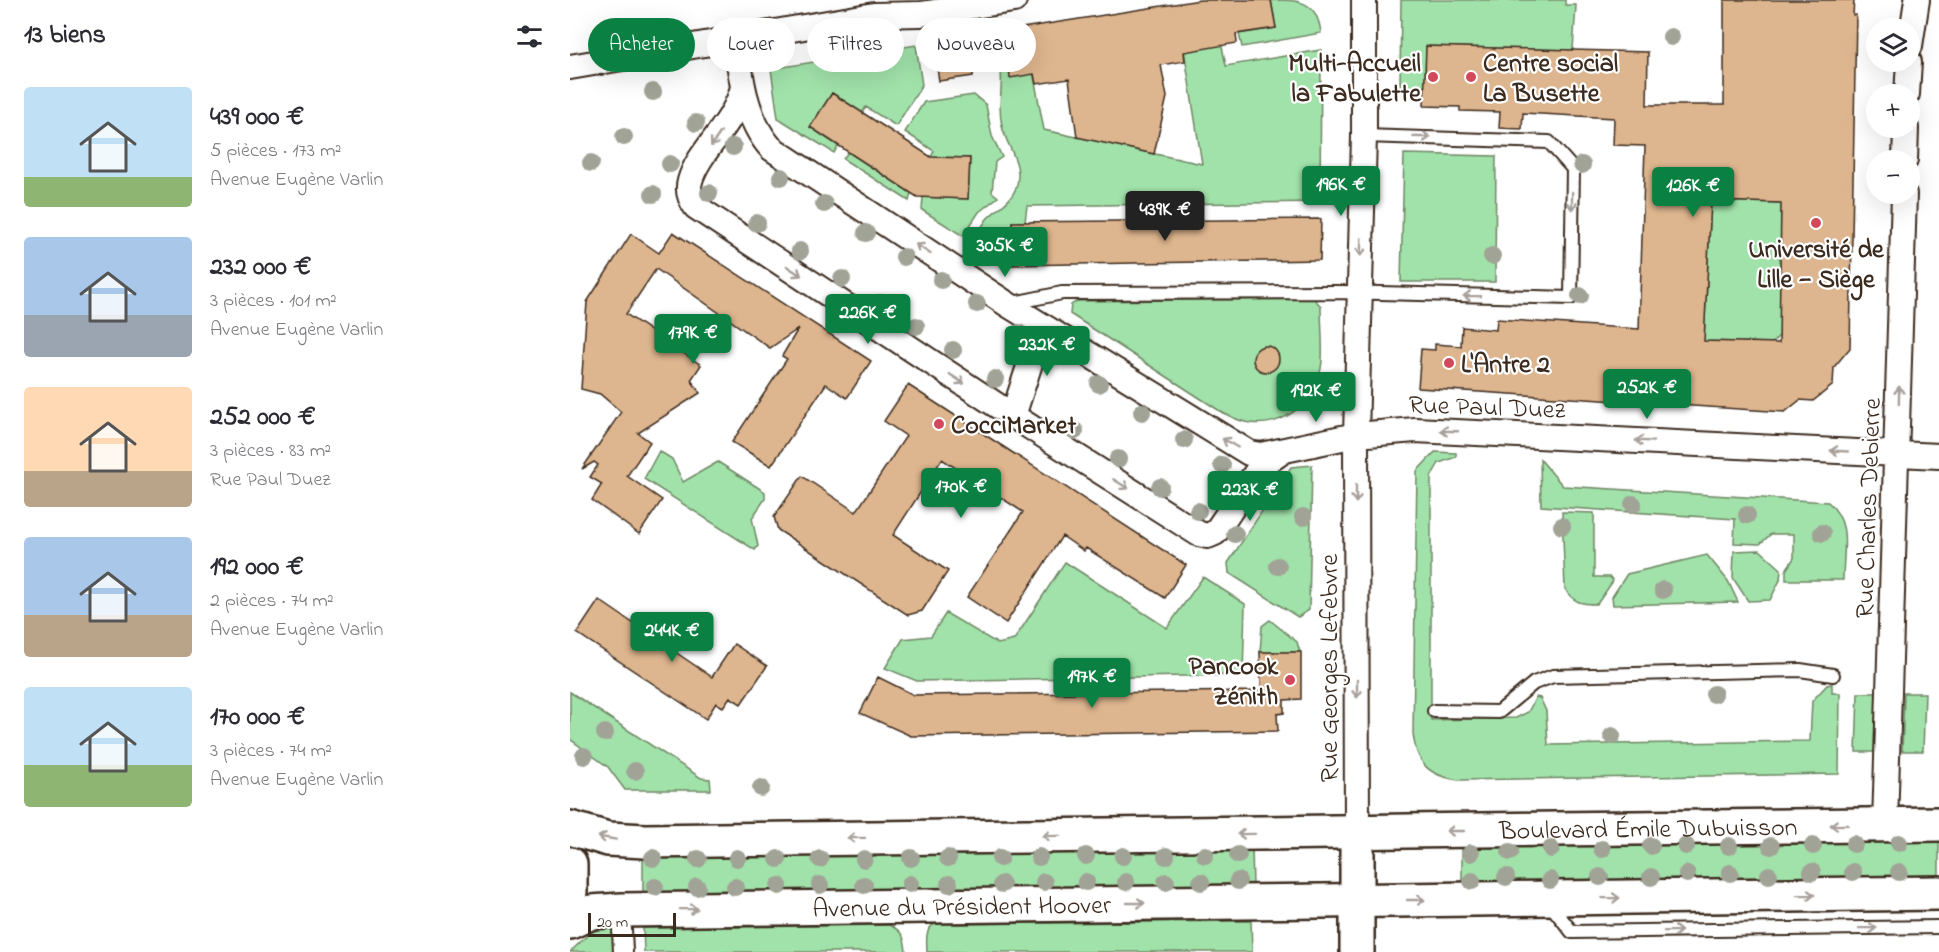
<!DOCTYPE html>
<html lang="fr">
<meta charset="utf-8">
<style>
body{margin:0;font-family:"Indie Flower",sans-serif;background:#f7f7f7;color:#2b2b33;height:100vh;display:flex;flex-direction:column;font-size:22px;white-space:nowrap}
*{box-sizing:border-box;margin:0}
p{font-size:20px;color:#7c7c81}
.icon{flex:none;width:33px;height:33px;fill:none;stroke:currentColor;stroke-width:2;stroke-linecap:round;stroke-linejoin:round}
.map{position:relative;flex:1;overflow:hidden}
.side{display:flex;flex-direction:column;background:#fff;width:570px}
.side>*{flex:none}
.banner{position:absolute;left:18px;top:18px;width:570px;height:54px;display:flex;gap:12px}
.buttons{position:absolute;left:1296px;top:18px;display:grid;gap:12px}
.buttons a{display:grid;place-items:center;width:54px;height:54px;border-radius:50%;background:#fff;box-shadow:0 6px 24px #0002;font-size:30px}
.scale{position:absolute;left:18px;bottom:15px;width:88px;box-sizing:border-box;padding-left:6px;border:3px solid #3b2a1e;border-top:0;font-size:16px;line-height:21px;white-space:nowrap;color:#3b2a1e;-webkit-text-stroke:4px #fff;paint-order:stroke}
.price{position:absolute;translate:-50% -51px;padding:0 14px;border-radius:6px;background:#0b8043;color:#fff;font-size:20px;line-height:39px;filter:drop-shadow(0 2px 3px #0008)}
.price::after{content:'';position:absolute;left:50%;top:36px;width:18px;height:14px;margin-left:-9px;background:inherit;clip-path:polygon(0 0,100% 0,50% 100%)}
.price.selected{background:#222;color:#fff}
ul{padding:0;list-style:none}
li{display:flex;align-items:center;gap:18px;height:150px;padding:0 24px}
li span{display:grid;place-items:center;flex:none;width:168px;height:120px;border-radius:6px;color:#555}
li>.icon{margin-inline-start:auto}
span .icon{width:72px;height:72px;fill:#fffc;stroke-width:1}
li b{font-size:26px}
h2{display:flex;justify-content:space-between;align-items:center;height:72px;padding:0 24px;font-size:26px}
.chip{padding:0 21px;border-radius:27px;background:#fff;box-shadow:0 6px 24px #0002;font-size:21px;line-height:54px}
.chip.selected{background:#0b8043;color:#fff}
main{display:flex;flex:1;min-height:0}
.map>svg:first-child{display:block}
.green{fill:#a1e2aa;stroke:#6e8664;stroke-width:1.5}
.building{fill:#ddb58e;stroke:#3b2a1e;stroke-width:1.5;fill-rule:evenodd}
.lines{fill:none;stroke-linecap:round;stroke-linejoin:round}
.service-casing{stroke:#3b2a1e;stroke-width:16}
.pedestrian-casing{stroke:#3b2a1e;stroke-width:22}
.minor-casing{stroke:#3b2a1e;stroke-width:28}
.secondary-casing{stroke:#3b2a1e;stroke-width:38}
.primary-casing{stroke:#3b2a1e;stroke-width:38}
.service{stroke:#fff;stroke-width:12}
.pedestrian{stroke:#fff;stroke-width:18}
.minor{stroke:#fff;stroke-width:24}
.secondary{stroke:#fff;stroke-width:33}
.primary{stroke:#fff;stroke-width:33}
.tree{fill:#a1a396}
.oneway{stroke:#a79f9a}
.poi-dot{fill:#d1495b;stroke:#fff;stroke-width:2}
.labels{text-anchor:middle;stroke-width:4.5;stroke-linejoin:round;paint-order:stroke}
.poi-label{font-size:26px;font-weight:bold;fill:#3b2a1e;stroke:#fff;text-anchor:start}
.street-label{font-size:26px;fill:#3b2a1e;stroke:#fff}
</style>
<main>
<section class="side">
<h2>13 biens<svg class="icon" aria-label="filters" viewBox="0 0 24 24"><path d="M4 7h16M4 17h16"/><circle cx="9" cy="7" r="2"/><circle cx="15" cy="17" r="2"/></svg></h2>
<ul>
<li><span style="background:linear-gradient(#bfe0f5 75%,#8fb573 0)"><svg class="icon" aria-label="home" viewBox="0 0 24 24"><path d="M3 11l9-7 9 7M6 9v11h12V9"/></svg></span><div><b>439 000 €</b><p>5 pièces · 173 m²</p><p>Avenue Eugène Varlin</p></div></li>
<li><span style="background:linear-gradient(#a9c7e8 65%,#9aa5b1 0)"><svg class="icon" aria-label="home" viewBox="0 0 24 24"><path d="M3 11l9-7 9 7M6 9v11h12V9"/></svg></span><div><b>232 000 €</b><p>3 pièces · 101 m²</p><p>Avenue Eugène Varlin</p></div></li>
<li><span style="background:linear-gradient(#ffd9b3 70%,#b9a48a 0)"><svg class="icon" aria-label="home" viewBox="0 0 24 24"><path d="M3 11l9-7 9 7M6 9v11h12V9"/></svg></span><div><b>252 000 €</b><p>3 pièces · 83 m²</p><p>Rue Paul Duez</p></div></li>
<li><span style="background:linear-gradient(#a9c7e8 65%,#b9a48a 0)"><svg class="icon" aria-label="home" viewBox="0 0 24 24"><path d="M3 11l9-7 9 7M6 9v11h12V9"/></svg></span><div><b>192 000 €</b><p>2 pièces · 74 m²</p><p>Avenue Eugène Varlin</p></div></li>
<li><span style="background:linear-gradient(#bfe0f5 65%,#8fb573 0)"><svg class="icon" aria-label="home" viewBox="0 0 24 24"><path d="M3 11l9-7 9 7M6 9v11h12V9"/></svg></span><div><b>170 000 €</b><p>3 pièces · 74 m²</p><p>Avenue Eugène Varlin</p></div></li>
</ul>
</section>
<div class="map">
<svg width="1369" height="952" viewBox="0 0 1369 952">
<rect width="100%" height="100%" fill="#fff"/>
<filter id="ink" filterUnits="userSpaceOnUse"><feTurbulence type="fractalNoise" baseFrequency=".0167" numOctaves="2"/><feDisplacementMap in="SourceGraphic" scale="12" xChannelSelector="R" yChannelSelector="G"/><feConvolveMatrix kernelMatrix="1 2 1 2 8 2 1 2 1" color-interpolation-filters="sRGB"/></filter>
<g filter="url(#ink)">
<path class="green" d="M701 0C729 0 747 0 751 33L672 47 669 34 706 28Z
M831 0H995V5H1006L1003 50 856 46 855 88H830Z
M650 37 656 66 751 50 750 202 457 206 455 222H442V265L428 260 402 243C407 235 412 226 417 219 426 209 441 202 446 188 454 164 437 148 432 126 427 104 433 94 431 71L462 66 474 130 632 164 613 43Z
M346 45 352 85 326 126 296 107 292 113 262 93 240 127 268 146 264 153 208 118 201 69Z
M404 95 416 105 422 136 432 157 425 162 422 192 428 197 409 212 393 236 352 210 353 197 398 199 400 158 361 157 364 151 335 132 354 102Z
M278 152 341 193 339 201 273 159Z
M834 154 926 156 925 282H831Z
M1141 201 1211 203 1210 335 1202 343 1134 341Z
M744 299 751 306C751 324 753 343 752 361 749 399 714 431 675 422 667 420 660 416 653 413L500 314 501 305 507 301Z
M89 451 102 459 113 482 148 462 195 492V499L182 518 188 546 185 550 74 479Z
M865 452 886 453V457L869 463 861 477V720L946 718 958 712 966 697 970 698 976 711 978 745 1240 741 1242 701 1257 685 1262 684V693H1270L1269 774 889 780C859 776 846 764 843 733L847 471Z
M970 459 993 486 1258 502C1282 523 1273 549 1273 580H1216V570L1224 558V534H1201L1190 544 1164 543 1165 519 971 506Z
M742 465 739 610 728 617 659 573 658 563 721 467Z
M992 512 1024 513V577H1040L1043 581 1027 604C1012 604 1003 603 995 589Z
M1190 550 1211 569 1210 580 1200 600 1178 601 1163 578 1164 551Z
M1137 555 1158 581 1168 602 1043 605 1042 597 1057 574Z
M495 562 597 628 633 577 675 604 673 675 347 681 315 668 333 639 361 636 376 613 428 644 444 640Z
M700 620 727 642 730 652H690L692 626Z
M0 692 131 778 140 779 141 790H55L38 767 0 739Z
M1288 693H1307L1305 752H1286Z
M1334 693H1355L1353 751H1332Z
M1369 837V878L892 884V844Z
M682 847 683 887 73 895V855Z
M681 921 682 952H357C357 942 354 929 365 924Z
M319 925C333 931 335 938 336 952H74L73 928Z
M31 929H44L45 952H0L21 932Z"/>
<path class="building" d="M630 0H701L706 28 666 34 667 43 614 52 615 61 591 65 597 97 584 154 507 137 499 79 466 84 464 74 440 78 439 65 404 64 403 76 369 81 363 42Z
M1154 0H1284L1283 15H1286L1280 348 1264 367 1263 385 1243 401 1230 400 1215 412 848 388 851 349 865 350V344L891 346 892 327 926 330 927 319 1069 329 1075 146 1043 145 1044 118 953 113 952 129 929 128 930 112 890 111V107L854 106 856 46 1078 52 1077 105H1154ZM1141 201 1211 203 1209 343 1134 341Z
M262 93 361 157 400 158 398 199 347 197 240 127Z
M751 219 750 260 442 265V222Z
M103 232 301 361 277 398 256 384 201 466 162 442 217 359 212 356 228 329 200 348 86 269 56 314 131 365 121 380 130 393 68 433 80 442 57 476 92 500 69 534 22 500 32 484 20 477 28 465 24 462 12 469 51 412 30 394 11 389 17 302 61 234 89 253Z
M683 359a13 13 0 1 1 26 0a13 13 0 1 1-26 0Z
M338 385 616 565 595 598 516 548 514 551 492 536 436 623 397 597 453 512 372 459 323 535 378 571 352 611 338 615 208 530 204 517 232 476 286 512 336 436 314 421Z
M29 600 142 677 164 644 197 666 171 704 160 697 153 707 146 703 136 719 7 633Z
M690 652H731V699L714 700V713L707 714 708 731 341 736 290 713 308 677 344 695 691 691Z"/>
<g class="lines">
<g class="service-casing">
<path id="service" d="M438 304 492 293 772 292 1001 298 1003 169 979 142 794 136
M864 711 929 712 964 683 983 676 1230 670 1263 675
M979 903 1002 932 1369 927"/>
</g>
<g class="pedestrian-casing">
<path id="pedestrian" d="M52 929 53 952"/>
</g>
<g class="minor-casing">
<path id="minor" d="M166 38C170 75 175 119 201 148L437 304 679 453 691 455 786 435 845 430 1369 456
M1340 46 1347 0
M0 67 304 15 351 14 444 0
M173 87C164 126 129 149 120 181 117 191 120 199 126 207L443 416 629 534 638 536 645 533 690 467 713 451
M1337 94 1339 62
M1335 160 1336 128
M443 416 472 326
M1315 825 1334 194
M787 833 786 435 794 136V0"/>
</g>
<g class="secondary-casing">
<path id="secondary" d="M787 833V952"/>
</g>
<g class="primary-casing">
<g id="primary">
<path id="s1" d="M0 828 38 839 75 841 1369 824"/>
<path d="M0 864V892"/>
<path id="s2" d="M0 922 21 912 52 910 1369 893"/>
</g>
</g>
<use href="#service" class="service"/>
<use href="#pedestrian" class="pedestrian"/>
<use href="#minor" class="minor"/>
<use href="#secondary" class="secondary"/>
<use href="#primary" class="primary"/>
</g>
<g class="tree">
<circle cx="1101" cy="37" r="9"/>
<circle cx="83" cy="92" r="9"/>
<circle cx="126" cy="123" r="9"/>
<circle cx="54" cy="137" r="9"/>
<circle cx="163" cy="147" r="9"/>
<circle cx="21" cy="163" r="9"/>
<circle cx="100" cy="164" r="9"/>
<circle cx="1012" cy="165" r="9"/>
<circle cx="211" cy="177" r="9"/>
<circle cx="139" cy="193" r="9"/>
<circle cx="83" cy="194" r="9"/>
<circle cx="254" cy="204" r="9"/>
<circle cx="187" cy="223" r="9"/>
<circle cx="296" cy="233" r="9"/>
<circle cx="230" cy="251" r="9"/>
<circle cx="922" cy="256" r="9"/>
<circle cx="334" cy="257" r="9"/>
<circle cx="272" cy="279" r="9"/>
<circle cx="371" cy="280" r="9"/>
<circle cx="1010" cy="296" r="9"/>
<circle cx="310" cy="303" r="9"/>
<circle cx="407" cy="304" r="9"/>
<circle cx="346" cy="326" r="9"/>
<circle cx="449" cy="333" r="9"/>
<circle cx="383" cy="350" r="9"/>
<circle cx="481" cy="355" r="9"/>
<circle cx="425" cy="379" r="9"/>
<circle cx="529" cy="384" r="9"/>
<circle cx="572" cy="412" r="9"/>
<circle cx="505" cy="431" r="9"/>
<circle cx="614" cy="440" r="9"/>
<circle cx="548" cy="459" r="9"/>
<circle cx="652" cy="465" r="9"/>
<circle cx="590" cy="487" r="9"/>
<circle cx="694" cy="492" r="9"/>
<circle cx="1063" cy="504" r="9"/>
<circle cx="628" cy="511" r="9"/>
<circle cx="1177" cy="515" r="9"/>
<circle cx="733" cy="517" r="9"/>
<circle cx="992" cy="526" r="9"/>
<circle cx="1252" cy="533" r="9"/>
<circle cx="665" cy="534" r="9"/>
<circle cx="708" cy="566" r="9"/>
<circle cx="1093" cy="590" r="9"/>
<circle cx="1144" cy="694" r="9"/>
<circle cx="35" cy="733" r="9"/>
<circle cx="1042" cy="736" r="9"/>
<circle cx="14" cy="756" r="9"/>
<circle cx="65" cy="771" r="9"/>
<circle cx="191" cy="788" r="9"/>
<circle cx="1329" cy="843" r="9"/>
<circle cx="1284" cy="844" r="9"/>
<circle cx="1081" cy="846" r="9"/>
<circle cx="1116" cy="846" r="9"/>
<circle cx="1159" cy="846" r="9"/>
<circle cx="1201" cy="846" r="9"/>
<circle cx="1243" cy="846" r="9"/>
<circle cx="981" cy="849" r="9"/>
<circle cx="1032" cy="849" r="9"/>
<circle cx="940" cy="852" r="9"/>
<circle cx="901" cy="853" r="9"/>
<circle cx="635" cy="855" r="9"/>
<circle cx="668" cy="855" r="9"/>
<circle cx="516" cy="856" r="9"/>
<circle cx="553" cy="856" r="9"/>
<circle cx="596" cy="856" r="9"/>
<circle cx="469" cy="857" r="9"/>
<circle cx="83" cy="858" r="9"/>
<circle cx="167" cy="858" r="9"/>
<circle cx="341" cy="858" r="9"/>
<circle cx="378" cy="858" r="9"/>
<circle cx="430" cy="858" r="9"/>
<circle cx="128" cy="859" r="9"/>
<circle cx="208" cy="859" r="9"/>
<circle cx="250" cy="859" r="9"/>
<circle cx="294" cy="859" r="9"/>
<circle cx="1242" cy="872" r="9"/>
<circle cx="1283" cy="872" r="9"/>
<circle cx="1329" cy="872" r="9"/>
<circle cx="1160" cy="873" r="9"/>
<circle cx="1117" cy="874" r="9"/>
<circle cx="1199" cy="875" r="9"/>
<circle cx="936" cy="877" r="9"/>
<circle cx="1030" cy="877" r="9"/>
<circle cx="1081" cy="877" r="9"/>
<circle cx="980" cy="880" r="9"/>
<circle cx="668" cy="881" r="9"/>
<circle cx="902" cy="881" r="9"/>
<circle cx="474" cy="882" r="9"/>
<circle cx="516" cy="882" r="9"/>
<circle cx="556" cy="882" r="9"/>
<circle cx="596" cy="882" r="9"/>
<circle cx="631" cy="882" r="9"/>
<circle cx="340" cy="884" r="9"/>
<circle cx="379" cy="884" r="9"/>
<circle cx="432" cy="884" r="9"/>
<circle cx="250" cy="885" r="9"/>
<circle cx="294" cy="885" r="9"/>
<circle cx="209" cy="886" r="9"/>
<circle cx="85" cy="887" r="9"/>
<circle cx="127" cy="887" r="9"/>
<circle cx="165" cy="887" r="9"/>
</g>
<defs><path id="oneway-shaft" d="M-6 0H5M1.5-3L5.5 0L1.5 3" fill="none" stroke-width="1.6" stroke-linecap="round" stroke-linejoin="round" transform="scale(1.5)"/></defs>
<g class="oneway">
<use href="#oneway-shaft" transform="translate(852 137) rotate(2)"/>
<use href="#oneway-shaft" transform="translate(146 139) rotate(124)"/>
<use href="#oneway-shaft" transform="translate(1002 201) rotate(91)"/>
<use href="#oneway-shaft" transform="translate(791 247) rotate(92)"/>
<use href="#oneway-shaft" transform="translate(353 249) rotate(-146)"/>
<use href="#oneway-shaft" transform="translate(224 271) rotate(33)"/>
<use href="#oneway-shaft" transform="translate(902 296) rotate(-179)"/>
<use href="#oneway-shaft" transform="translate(387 379) rotate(33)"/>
<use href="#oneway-shaft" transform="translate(1329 395) rotate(-89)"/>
<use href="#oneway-shaft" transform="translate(879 431) rotate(-178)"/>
<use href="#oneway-shaft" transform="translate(1074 441) rotate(-177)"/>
<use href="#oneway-shaft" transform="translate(660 443) rotate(-150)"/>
<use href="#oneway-shaft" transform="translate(1269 451) rotate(-177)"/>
<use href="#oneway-shaft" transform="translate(551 484) rotate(32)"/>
<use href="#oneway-shaft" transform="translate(786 494) rotate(90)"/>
<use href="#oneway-shaft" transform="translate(787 689) rotate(90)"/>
<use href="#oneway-shaft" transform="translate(1269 825) rotate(179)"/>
<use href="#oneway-shaft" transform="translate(885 831) rotate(-180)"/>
<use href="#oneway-shaft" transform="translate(676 834) rotate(179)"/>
<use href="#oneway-shaft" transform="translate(481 836) rotate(179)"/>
<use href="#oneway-shaft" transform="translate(37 838) rotate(-170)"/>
<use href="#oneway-shaft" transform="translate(286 838) rotate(179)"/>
<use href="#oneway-shaft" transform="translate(1236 895) rotate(-1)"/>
<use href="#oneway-shaft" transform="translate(1041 898) rotate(-1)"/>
<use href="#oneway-shaft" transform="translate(846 900)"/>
<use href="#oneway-shaft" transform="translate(566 903)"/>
<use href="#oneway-shaft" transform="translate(119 909) rotate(-1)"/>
<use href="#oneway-shaft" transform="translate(1298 928) rotate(-1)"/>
<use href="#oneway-shaft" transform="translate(1103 931) rotate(-1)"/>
</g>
</g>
<g class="poi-dot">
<circle cx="863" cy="77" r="6"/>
<circle cx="901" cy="77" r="6"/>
<circle cx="1246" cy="223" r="6"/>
<circle cx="879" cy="363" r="6"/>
<circle cx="369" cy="424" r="6"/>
<circle cx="720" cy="680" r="6"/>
</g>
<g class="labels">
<g class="poi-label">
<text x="851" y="71" text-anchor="end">Multi-Accueil<tspan x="851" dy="30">la Fabulette</tspan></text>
<text x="913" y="71">Centre social<tspan x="913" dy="30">La Busette</tspan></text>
<text x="1246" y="257" text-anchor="middle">Université de<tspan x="1246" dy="30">Lille − Siège</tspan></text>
<text x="891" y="372">L'Antre 2</text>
<text x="381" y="433">CocciMarket</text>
<text x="708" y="674" text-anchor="end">Pancook<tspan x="708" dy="30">Zénith</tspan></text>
</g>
<g class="street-label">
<text transform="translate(917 406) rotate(2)" y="9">Rue Paul Duez</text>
<text transform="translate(1297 508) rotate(-88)" y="9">Rue Charles Debierre</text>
<text transform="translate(758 668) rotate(-90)" y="9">Rue Georges Lefebvre</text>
<text dy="9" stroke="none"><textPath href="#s1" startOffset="1080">Boulevard Émile Dubuisson</textPath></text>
<text dy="9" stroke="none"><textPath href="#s2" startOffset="394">Avenue du Président Hoover</textPath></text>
</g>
</g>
</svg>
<div class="buttons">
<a><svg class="icon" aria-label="layers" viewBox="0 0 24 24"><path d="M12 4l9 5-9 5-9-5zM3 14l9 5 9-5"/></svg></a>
<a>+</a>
<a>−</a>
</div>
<div class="scale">20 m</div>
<b class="price" style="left:771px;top:217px">196K €</b>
<b class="price" style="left:1123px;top:218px">126K €</b>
<b class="price selected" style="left:595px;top:242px">439K €</b>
<b class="price" style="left:435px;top:278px">305K €</b>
<b class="price" style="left:298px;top:345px">226K €</b>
<b class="price" style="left:123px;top:365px">179K €</b>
<b class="price" style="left:477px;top:377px">232K €</b>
<b class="price" style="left:1077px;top:420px">252K €</b>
<b class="price" style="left:746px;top:423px">192K €</b>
<b class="price" style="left:391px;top:519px">170K €</b>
<b class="price" style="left:680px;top:522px">223K €</b>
<b class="price" style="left:102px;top:663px">244K €</b>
<b class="price" style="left:522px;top:709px">197K €</b>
<div class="banner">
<a class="chip selected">Acheter</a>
<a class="chip">Louer</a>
<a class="chip">Filtres</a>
<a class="chip">Nouveau</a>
</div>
</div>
</main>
